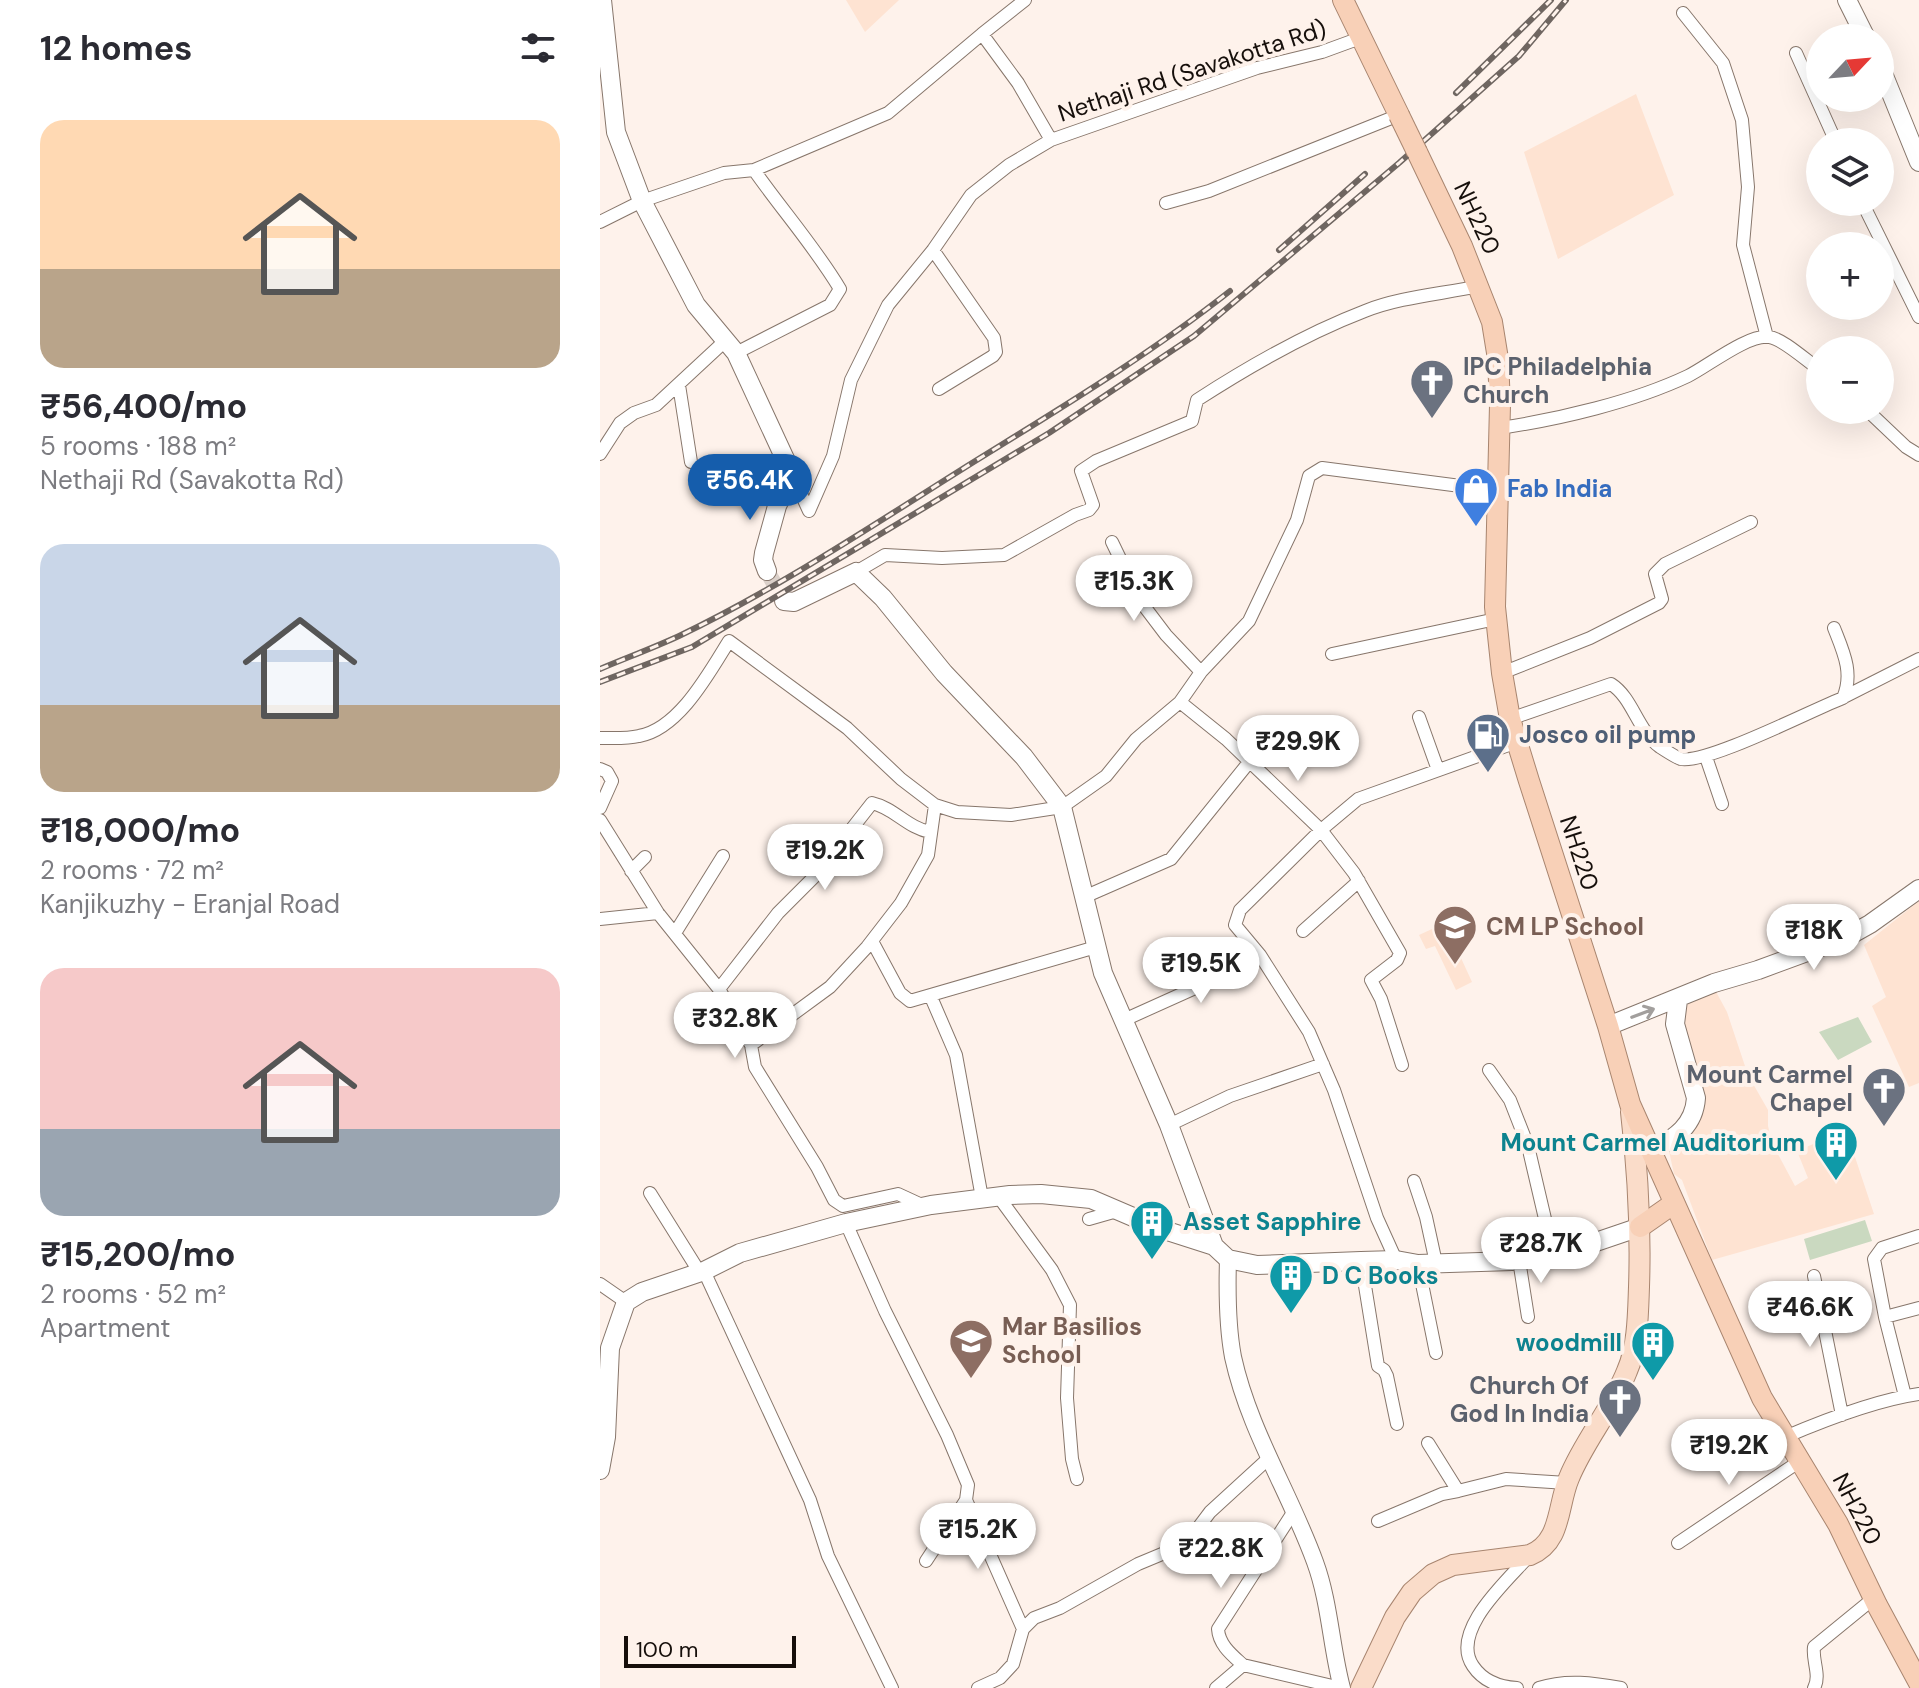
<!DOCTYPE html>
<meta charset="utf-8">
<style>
body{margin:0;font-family:"DM Sans",sans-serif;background:#f7f7f7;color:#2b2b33;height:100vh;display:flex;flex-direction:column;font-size:30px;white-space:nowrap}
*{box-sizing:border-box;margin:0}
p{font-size:26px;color:#7c7c81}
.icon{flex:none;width:44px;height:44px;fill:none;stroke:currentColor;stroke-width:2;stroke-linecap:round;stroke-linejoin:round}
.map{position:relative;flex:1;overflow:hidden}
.details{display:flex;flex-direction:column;background:#fff;width:600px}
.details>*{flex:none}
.needle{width:52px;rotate:64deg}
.controls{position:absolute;left:1206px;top:24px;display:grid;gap:16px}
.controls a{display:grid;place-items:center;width:88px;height:88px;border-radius:50%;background:#fff;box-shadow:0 8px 32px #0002;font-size:40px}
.scale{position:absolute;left:24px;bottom:20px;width:172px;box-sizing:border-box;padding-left:8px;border:4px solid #160f0b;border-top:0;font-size:22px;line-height:28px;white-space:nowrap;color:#160f0b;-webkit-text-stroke:6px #fef2eb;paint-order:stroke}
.price{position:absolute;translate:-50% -68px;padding:0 18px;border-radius:28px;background:#fff;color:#222;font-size:26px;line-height:52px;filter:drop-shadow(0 2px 4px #0008)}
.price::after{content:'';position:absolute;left:50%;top:48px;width:24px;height:18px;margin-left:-12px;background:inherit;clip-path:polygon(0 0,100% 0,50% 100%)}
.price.current{background:#155dac;color:#fff}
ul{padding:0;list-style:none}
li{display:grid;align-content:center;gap:16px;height:424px;padding:0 40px}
li span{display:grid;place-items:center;height:248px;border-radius:24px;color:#555}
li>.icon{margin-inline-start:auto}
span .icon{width:144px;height:144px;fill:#fffc;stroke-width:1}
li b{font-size:34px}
h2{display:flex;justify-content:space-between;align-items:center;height:96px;padding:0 40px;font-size:34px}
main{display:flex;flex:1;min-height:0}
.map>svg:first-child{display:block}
.built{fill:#fee3d2}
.green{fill:#cad9c0}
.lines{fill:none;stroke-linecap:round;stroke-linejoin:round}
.tertiary-tunnel{stroke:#dbd0c9;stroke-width:16;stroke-dasharray:16 8;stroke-linecap:butt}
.minor-casing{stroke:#87766b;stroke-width:14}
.tertiary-casing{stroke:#87766b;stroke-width:18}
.secondary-casing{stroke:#87766b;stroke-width:20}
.primary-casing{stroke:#a8856f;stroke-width:22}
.trunk-casing{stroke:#a8856f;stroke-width:22}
.minor{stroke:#fff;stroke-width:12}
.tertiary{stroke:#fff;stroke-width:16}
.secondary{stroke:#fff;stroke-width:18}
.primary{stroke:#fadcc9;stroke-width:20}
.trunk{stroke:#f8d0b7;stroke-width:20}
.rail-casing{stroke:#6f6661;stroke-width:6}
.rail{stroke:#fef2eb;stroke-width:3;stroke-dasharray:9;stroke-linecap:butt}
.trunk-bridge-casing{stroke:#a8856f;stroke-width:22;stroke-linecap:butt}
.trunk-bridge{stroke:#f8d0b7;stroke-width:20}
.oneway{stroke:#a29f9d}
.labels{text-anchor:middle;stroke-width:8;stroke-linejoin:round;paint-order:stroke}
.street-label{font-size:24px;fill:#160f0b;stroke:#fef2eb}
.worship-label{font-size:24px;font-weight:bold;fill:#5b616d;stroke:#fef2eb;text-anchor:end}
.shop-label{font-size:24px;font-weight:bold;fill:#366cbe;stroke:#fef2eb;text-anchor:start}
.service-label{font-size:24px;font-weight:bold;fill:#4e5e75;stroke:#fef2eb;text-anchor:start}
.education-label{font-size:24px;font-weight:bold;fill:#785e54;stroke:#fef2eb;text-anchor:start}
.culture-label{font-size:24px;font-weight:bold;fill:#0d838f;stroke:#fef2eb;text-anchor:end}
</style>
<main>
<section class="details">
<h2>12 homes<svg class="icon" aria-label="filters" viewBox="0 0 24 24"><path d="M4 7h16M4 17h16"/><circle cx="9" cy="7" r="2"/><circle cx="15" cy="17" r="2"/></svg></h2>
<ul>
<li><span style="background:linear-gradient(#ffd9b3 60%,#b9a48a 0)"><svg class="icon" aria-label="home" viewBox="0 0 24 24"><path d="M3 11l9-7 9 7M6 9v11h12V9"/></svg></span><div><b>₹56,400/mo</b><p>5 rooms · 188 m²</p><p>Nethaji Rd (Savakotta Rd)</p></div></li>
<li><span style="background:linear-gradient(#c9d6e8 65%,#b9a48a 0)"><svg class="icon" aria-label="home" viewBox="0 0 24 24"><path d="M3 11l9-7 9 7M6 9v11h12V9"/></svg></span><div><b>₹18,000/mo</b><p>2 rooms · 72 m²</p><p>Kanjikuzhy - Eranjal Road</p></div></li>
<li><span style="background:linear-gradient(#f6c9c9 65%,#9aa5b1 0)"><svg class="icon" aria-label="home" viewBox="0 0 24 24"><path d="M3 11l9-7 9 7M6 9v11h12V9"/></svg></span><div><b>₹15,200/mo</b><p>2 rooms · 52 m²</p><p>Apartment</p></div></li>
</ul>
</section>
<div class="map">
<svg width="1319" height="1688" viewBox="0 0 1319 1688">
<rect width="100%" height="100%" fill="#fef2eb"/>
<path class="built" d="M246 0H299L265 32Z
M1036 94 1074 195 958 259 924 152Z
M1319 901V1083L1309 1087 1272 1006 1286 997 1264 945Z
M845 923 872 982 856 990 835 946 826 949 819 935Z
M1114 988 1127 1012 1148 1075 1168 1110V1126L1172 1143 1195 1186 1208 1178 1197 1151 1246 1130 1274 1214 1112 1260 1082 1180 1074 1174 1069 1151 1091 1128 1084 1043 1086 1007 1095 994Z"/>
<path class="green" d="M1258 1017 1272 1042 1238 1060 1219 1032Z
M1265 1220 1272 1241 1210 1260 1204 1239Z"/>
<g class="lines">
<path class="tertiary-tunnel" d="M167 571 184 601"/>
<g class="minor-casing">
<path id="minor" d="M1083 13 1123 63 1142 120 1148 187 1143 245 1167 337
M382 34 425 0
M1196 53 1236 142
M1262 202 1319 317
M566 203 609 191 799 115
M0 222 42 201 124 173 154 170 288 113 382 34 418 83 451 140
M333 250 394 338 396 352 393 356 339 389
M136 353 230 305 240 289C215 247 182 210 154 170
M79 385 91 462
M1267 410 1306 447 1319 455
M900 428C960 419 1033 402 1088 376 1108 366 1148 334 1169 337 1182 338 1208 362 1220 370
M0 454 20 423 34 413 56 405 125 341
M192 474 209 511 233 456 251 380 288 305 333 250 371 195 409 165 451 140 657 68 722 52 763 37
M512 542 541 602 566 635 601 672
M256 572 285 555 342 558 404 555 475 515 489 510 493 505 481 471 496 461 592 421 597 400C651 365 705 334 765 311 800 297 842 294 879 286
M732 654 896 619
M902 673 990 638 1059 603 1062 599 1055 574 1065 564 1151 522
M1244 697 1319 659
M580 702 626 739 721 830 754 873 800 953 797 960 771 980 781 999 802 1065
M819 717 838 770
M910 719 1011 684C1033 698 1037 730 1060 747 1065 750 1075 757 1081 759 1107 764 1212 710 1243 698 1254 673 1243 651 1234 628
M0 738C13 738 26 739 39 736 79 729 109 673 129 641L247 728 301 779 335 805 357 812 411 815 462 807 506 776 536 739 580 702 601 672 649 621 697 520 709 476 722 468 899 491
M1106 757 1122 804
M0 769 7 772 12 781 0 808
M0 820 58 913 119 989 151 1045 155 1067 217 1167 234 1200 243 1206 298 1194 324 1206
M31 871 45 857
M484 897 571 859 650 761
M0 919 58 913
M703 931 759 881
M75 933 123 856
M272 941 300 993 310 1001 496 947
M119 989 178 913 214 877 272 803C294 808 308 828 330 832
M331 997 356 1055 382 1198
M524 1020 615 979 660 955
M151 1045 230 987 267 947 301 903 328 855 335 805
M889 1070 910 1100 928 1146 953 1253
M569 1125 630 1096 723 1064
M814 1181 826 1217 836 1263
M50 1193 100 1273
M398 1196 452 1270 470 1305 467 1398 472 1459 477 1479
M489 1219 517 1211
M246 1223 285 1311 347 1435 368 1485 366 1500 326 1561
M796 1260 777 1218 734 1090 709 1032 660 955 635 925 640 910 721 830 758 799 917 742
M919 1260 928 1317
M761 1261 778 1366 784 1370 787 1376 797 1424
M818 1264 836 1353
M104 1271 210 1500 228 1556 292 1688
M1214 1276 1242 1415
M0 1284 26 1302
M1285 1317 1319 1308
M1305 1396 1285 1317 1274 1259 1282 1248 1319 1236
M1185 1437C1225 1420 1276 1400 1319 1394
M858 1491 906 1479 967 1483
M366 1500 423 1629
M778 1521 842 1494 858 1491 828 1443
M1078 1543 1200 1461
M643 1665C632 1655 619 1645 618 1629L694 1511
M378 1688 400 1678 413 1664 423 1629 434 1618 460 1608 538 1564 586 1544 610 1512 669 1458
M616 1688 643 1665 741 1688
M917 1688C899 1687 883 1681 873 1666 849 1631 908 1580 930 1555
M939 1688C966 1679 994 1683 1021 1688
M1214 1688C1221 1675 1212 1661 1214 1647L1274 1598"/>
</g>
<g class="tertiary-casing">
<path id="tertiary" d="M628 1259C627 1292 627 1325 633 1357 649 1430 690 1493 715 1562 730 1603 731 1647 742 1688"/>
</g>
<g class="secondary-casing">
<path id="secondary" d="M2 0 16 132 42 201 96 305 136 353 192 474 177 506 164 553 163 560 167 571
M1247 0 1266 38
M1280 66 1319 162
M184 601 194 602 256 572 283 598 344 673 424 757 462 807 503 973 569 1125 614 1246
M1008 1026 1114 983 1158 970 1245 938 1270 924 1319 889
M1051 1152C1074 1138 1094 1127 1096 1098L1075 1024 1078 1000
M0 1470 6 1437 10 1348 26 1302 42 1292 104 1271 140 1253 246 1223 331 1205 410 1195 441 1194 491 1199 561 1229 614 1246 628 1259 657 1265 761 1261 796 1260 818 1264 912 1261 990 1244 1040 1227"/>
</g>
<g class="primary-casing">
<path id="primary" d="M761 1688 795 1617 812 1592 833 1574 853 1565 930 1555C962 1542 957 1506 969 1478 984 1441 1012 1409 1027 1371 1038 1346 1038 1314 1039 1287 1041 1227 1038 1172 1031 1112"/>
</g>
<g class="trunk-casing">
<path id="trunk" d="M743 0 799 115
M817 152 862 246 892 322 898 359 900 405 895 607 902 673 910 719 929 781 1008 1026 1030 1104 1162 1398 1238 1524 1277 1605 1319 1683
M1040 1227 1073 1204"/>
</g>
<use href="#minor" class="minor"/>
<use href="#tertiary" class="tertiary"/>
<use href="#secondary" class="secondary"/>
<use href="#primary" class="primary"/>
<use href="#trunk" class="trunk"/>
<g class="rail-casing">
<path id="rail" d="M856 93 951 0
M679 250 765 174
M0 669C26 658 53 648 79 636 181 587 276 523 372 463 459 409 549 355 630 291
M0 682 92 647 449 433 594 336 799 163 919 56 966 0"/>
</g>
<use href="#rail" class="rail"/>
<g class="trunk-bridge-casing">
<path id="trunk-bridge" d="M799 115 817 152"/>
</g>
<use href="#trunk-bridge" class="trunk-bridge"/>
</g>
<defs><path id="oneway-shaft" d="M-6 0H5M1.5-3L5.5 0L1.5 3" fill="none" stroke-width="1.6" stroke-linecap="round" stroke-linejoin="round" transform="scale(2)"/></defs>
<use class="oneway" href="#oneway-shaft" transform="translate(1043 1013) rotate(-21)"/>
<defs>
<g id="church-pin" transform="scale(2.3)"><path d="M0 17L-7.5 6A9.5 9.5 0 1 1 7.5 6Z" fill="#6b7280" stroke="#fef2eb"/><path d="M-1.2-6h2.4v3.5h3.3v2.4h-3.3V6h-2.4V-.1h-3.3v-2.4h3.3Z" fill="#fff"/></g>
<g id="shop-pin" transform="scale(2.3)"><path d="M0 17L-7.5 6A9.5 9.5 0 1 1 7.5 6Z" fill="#3f7fe0" stroke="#fef2eb"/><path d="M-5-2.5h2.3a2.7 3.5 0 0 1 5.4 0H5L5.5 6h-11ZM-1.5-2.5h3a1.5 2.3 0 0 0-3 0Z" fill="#fff"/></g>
<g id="fuel-pin" transform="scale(2.3)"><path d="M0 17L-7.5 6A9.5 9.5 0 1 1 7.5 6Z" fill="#5c6f8a" stroke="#fef2eb"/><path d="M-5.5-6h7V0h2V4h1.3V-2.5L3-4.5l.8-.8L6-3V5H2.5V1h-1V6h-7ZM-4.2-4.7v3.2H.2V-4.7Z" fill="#fff"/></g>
<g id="school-pin" transform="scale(2.3)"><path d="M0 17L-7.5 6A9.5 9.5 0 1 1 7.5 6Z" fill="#8d6e63" stroke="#fef2eb"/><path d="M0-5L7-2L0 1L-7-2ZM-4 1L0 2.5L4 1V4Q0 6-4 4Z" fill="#fff"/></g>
<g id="building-pin" transform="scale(2.3)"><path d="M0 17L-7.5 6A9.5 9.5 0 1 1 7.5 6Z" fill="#0f9aa8" stroke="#fef2eb"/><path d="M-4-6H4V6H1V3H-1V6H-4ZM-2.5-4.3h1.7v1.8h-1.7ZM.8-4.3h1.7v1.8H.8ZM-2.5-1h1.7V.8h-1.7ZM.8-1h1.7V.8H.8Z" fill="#fff"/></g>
</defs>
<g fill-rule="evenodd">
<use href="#church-pin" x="832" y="381"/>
<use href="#shop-pin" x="876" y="489"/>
<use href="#fuel-pin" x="888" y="735"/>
<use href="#school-pin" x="855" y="927"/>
<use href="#church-pin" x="1284" y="1089"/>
<use href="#building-pin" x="1236" y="1143"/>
<use href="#building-pin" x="552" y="1222"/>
<use href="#building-pin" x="691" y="1276"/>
<use href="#school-pin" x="371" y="1341"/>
<use href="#building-pin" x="1053" y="1343"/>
<use href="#church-pin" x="1020" y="1400"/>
</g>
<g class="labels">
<g class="street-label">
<text transform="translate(592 71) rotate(-18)" y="8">Nethaji Rd (Savakotta Rd)</text>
<text transform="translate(877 218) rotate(65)" y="8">NH220</text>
<text transform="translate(979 853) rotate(72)" y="8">NH220</text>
<text transform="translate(1257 1509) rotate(62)" y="8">NH220</text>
</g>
<g class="worship-label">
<text x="863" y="375" text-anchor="start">IPC Philadelphia<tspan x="863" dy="28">Church</tspan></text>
<text x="1253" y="1083">Mount Carmel<tspan x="1253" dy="28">Chapel</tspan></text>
<text x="989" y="1394">Church Of<tspan x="989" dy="28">God In India</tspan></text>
</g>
<g class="shop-label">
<text x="907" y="497">Fab India</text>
</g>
<g class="service-label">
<text x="919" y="743">Josco oil pump</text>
</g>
<g class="education-label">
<text x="886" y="935">CM LP School</text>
<text x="402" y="1335">Mar Basilios<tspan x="402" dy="28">School</tspan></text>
</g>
<g class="culture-label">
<text x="1205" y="1151">Mount Carmel Auditorium</text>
<text x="583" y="1230" text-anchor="start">Asset Sapphire</text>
<text x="722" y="1284" text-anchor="start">D C Books</text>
<text x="1022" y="1351">woodmill</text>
</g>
</g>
</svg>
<div class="controls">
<a><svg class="needle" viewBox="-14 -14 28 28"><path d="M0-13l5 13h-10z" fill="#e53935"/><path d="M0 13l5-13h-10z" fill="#7c7c81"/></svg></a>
<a><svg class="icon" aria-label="layers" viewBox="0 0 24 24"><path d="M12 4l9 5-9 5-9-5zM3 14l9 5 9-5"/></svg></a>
<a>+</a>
<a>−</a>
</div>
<div class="scale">100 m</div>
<b class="price current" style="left:150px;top:522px">₹56.4K</b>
<b class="price" style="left:534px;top:623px">₹15.3K</b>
<b class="price" style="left:698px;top:783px">₹29.9K</b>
<b class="price" style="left:225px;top:892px">₹19.2K</b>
<b class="price" style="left:1214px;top:972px">₹18K</b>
<b class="price" style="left:601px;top:1005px">₹19.5K</b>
<b class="price" style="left:135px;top:1060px">₹32.8K</b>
<b class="price" style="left:941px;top:1285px">₹28.7K</b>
<b class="price" style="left:1210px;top:1349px">₹46.6K</b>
<b class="price" style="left:1129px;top:1487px">₹19.2K</b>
<b class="price" style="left:378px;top:1571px">₹15.2K</b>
<b class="price" style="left:621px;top:1590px">₹22.8K</b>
</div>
</main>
